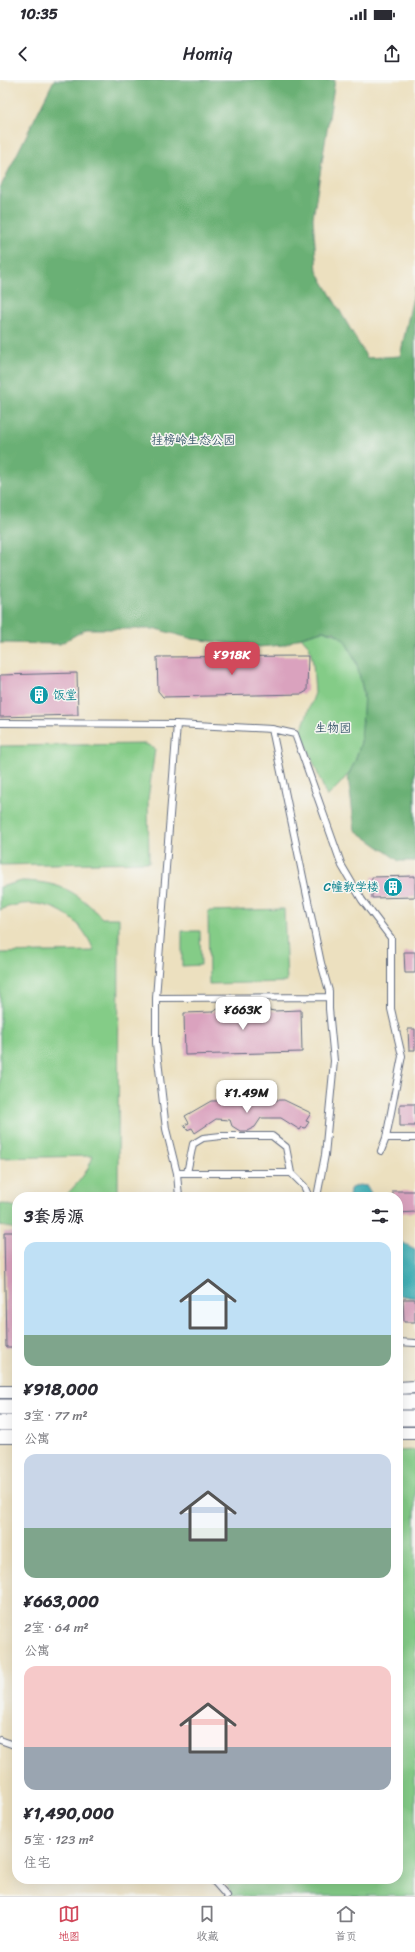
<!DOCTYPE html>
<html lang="zh">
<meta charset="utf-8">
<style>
body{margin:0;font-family:Sriracha,"LXGW WenKai TC",sans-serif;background:#f7f7f7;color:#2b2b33;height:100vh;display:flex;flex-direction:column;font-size:15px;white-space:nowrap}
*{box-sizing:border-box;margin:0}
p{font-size:13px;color:#7c7c81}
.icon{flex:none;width:22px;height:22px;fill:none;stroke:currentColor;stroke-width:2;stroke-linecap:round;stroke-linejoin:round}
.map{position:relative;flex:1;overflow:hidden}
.side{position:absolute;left:12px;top:1112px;width:391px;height:692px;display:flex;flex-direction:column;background:#fff;border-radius:16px;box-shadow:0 4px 16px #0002}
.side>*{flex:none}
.price{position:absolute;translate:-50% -34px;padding:0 9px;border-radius:8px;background:#fff;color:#222;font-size:13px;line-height:26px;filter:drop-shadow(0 1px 2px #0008)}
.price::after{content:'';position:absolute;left:50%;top:24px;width:12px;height:9px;margin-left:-6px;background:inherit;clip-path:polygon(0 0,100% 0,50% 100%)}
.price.selected{background:#d1495b;color:#fff}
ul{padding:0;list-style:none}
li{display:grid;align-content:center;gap:8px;height:212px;padding:0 12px}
li span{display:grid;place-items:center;height:124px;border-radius:12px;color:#555}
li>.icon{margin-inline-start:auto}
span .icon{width:72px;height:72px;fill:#fffc;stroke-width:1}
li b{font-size:17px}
h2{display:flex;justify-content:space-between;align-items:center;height:48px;padding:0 12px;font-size:17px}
.status{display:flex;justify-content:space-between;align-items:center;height:28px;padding:0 20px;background:#fff;direction:ltr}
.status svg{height:11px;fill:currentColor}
header{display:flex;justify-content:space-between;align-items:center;height:52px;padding:0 12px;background:#fff;font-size:18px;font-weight:600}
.dock{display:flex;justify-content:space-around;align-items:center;height:56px;border-top:1px solid #e1e1e2;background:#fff;font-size:11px;color:#7c7c81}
.dock a{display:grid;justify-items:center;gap:2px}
.dock .selected{color:#d1495b}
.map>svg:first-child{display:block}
.green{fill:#84cc87;stroke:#507e72}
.forest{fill:#6bb074;stroke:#437069}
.water{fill:#3badb4;stroke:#2b6e89}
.building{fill:#daa2be}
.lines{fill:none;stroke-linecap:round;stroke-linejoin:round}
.service-casing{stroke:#646d80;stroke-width:8}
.minor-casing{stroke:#646d80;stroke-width:14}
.tertiary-casing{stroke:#646d80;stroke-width:17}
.service{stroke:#fff;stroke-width:6}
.minor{stroke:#fff;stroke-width:12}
.tertiary{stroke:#fff;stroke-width:15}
.labels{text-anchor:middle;stroke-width:3;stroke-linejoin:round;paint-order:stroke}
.park-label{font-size:12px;fill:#355668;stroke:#f6f6f2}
.culture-label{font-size:12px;fill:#0d838f;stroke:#f6f6f2;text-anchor:start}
</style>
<div class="status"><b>10:35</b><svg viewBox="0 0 49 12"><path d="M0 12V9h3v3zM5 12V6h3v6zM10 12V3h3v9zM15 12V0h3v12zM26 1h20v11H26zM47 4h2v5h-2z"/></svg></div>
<header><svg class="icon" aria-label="back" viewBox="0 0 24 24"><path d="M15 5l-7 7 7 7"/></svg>Homiq<svg class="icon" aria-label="share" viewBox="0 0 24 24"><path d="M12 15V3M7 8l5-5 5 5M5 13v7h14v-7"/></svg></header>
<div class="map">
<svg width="415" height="1816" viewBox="0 0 415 1816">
<rect width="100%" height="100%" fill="#f6f6f2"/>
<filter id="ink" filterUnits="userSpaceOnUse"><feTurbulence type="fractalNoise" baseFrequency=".025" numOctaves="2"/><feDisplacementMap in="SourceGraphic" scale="8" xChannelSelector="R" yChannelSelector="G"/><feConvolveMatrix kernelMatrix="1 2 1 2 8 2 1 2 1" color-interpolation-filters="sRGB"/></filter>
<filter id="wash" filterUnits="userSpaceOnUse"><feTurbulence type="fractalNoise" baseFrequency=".012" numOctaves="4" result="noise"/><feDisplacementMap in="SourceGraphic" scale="16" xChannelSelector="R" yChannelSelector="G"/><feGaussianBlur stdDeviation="0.9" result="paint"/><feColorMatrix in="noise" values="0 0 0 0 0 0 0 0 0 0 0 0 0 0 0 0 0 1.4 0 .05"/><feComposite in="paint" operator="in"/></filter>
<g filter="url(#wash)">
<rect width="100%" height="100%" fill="#ece0bf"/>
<path class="green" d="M322 551C331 552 338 554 345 560 348 563 350 570 352 574 367 603 368 651 355 682 349 696 338 706 327 717L301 651 315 613 313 583 309 566 301 557Z
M146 664 155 669 148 719 149 782 0 785V666Z
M22 801C60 802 77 811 102 838H119L118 1114 94 1117H64C76 1105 88 1093 93 1076L0 1078V873L94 871C79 831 40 813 0 830V807Z
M284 829 287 902 209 904 208 831Z
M182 851H200L201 885 182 886Z
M0 1123 17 1127V1149L0 1146Z
M415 1370V1816H233L224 1799H398V1371Z"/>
<path class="forest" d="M54 0H335L313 138 317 191 367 278 400 276 415 207V781H399L355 750 348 696 355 681 361 662 364 614 356 582 345 561 334 552 322 551 301 557 284 565 258 567 193 559 156 549H86L60 564 0 563V108Z"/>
<path class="water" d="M359 1105 367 1106 373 1117H349L350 1109Z
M398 1160 415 1169V1218L398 1215Z"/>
<g id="blocks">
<path class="building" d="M308 576 307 611 302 614 163 617 158 611 157 577Z
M77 593 78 635 0 637V595Z
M415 796V817L372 818V797Z
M404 872H415V893H405Z
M237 925 251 926 274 931 301 930 302 972 185 975 184 933 212 932 220 928Z
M408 949H415V970H409Z
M284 1020 311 1033 306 1041 309 1042 305 1048 302 1047 300 1050 281 1038H261L255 1047 247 1051H240L232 1046 230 1040 216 1039 195 1053 192 1048 187 1050 184 1045 189 1043 185 1036 211 1021Z
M400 1024H415V1046H400Z
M393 1111H415V1132L398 1133V1117H393Z
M4 1152H17V1267H6Z
M403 1219H415V1242H404Z"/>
</g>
</g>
<g filter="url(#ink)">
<use href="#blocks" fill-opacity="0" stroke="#646d80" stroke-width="1"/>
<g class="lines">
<g class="service-casing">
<path id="service" d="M0 643 177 644 272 649 295 654 342 786 362 820 391 858V929L402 976 386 1058 381 1071
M177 644 156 918V963L166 1049 177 1093 179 1117
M272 649 321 883 329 911V929L334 981 325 1075 317 1117
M156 918 328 917
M386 1058H415
M177 1093H291L304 1106 309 1117
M187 1093 193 1064 203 1058 221 1056H272L286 1067 291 1093
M398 1262 415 1263
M0 1660 17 1666
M212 1799 227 1816"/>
</g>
<g class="minor-casing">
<path id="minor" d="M398 1308 415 1307
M0 1312H17
M398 1353H415
M0 1357H17"/>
</g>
<g class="tertiary-casing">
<path id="tertiary" d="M398 1322H415
M0 1327H17
M398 1338H415
M0 1343H17"/>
</g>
<use href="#service" class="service"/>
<use href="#minor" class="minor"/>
<use href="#tertiary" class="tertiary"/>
</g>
</g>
<defs>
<g id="building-disc" transform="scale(1)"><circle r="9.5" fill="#0f9aa8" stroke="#f6f6f2"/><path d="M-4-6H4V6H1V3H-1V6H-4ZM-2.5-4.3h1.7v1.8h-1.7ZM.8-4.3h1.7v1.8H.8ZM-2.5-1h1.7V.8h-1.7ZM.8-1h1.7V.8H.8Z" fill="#fff"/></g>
</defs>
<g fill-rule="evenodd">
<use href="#building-disc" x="39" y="615"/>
<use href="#building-disc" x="393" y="807"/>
</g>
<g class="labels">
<g class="park-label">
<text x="193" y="364">挂榜岭生态公园</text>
<text x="333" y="652">生物园</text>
</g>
<g class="culture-label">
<text x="53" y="619">饭堂</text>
<text x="379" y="811" text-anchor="end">C幢教学楼</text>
</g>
</g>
</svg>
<b class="price selected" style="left:232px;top:596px">¥918K</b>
<b class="price" style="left:243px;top:951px">¥663K</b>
<b class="price" style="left:247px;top:1034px">¥1.49M</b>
<section class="side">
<h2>3套房源<svg class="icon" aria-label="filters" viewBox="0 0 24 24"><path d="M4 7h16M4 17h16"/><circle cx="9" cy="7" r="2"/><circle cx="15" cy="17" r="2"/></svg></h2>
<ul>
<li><span style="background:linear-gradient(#bfe0f5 75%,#7fa58c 0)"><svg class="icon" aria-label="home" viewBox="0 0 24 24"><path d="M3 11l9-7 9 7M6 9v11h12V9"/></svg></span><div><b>¥918,000</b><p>3室 · 77 m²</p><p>公寓</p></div></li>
<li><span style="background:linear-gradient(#c9d6e8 60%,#7fa58c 0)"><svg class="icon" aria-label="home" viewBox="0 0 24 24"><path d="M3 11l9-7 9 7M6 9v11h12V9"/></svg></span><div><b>¥663,000</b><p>2室 · 64 m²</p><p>公寓</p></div></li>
<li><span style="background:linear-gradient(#f6c9c9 65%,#9aa5b1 0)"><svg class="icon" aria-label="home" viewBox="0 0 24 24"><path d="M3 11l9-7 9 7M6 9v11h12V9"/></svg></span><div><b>¥1,490,000</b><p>5室 · 123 m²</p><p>住宅</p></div></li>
</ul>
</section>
</div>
<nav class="dock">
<a class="selected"><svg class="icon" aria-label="map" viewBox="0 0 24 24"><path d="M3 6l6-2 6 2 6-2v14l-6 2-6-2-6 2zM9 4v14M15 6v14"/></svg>地图</a>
<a><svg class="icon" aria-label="saved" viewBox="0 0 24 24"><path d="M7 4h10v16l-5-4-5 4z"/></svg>收藏</a>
<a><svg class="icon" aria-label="home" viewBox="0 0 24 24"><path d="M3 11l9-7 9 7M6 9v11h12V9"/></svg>首页</a>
</nav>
